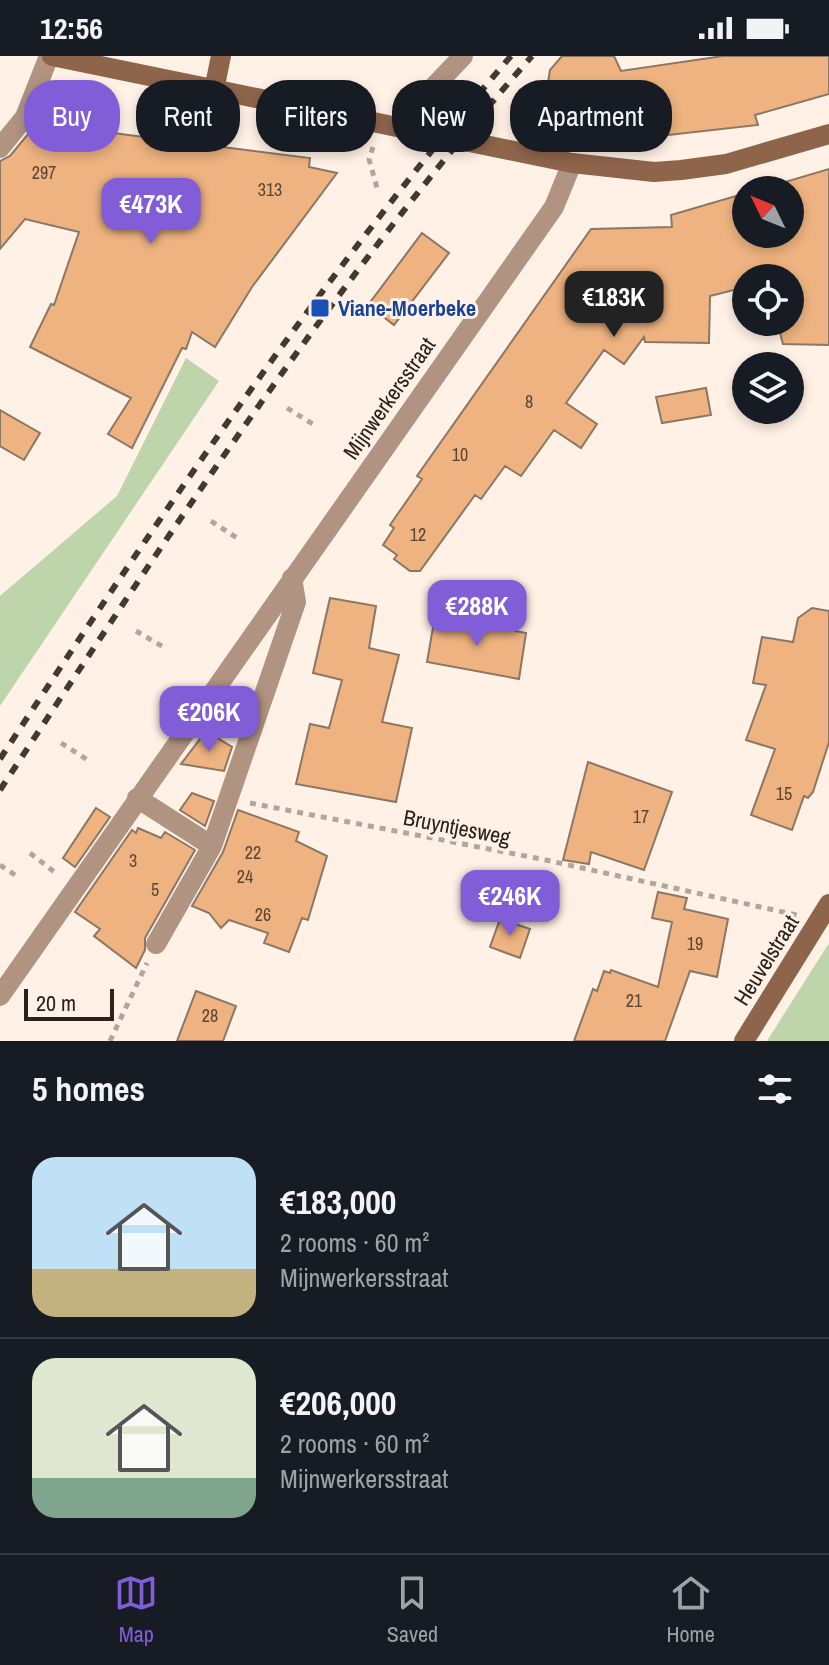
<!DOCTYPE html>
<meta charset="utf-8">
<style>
body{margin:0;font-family:"Archivo Narrow",sans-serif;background:#242831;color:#f1f3f6;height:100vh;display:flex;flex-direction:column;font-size:30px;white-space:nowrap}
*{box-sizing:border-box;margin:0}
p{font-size:26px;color:#9ea1a6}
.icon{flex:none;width:44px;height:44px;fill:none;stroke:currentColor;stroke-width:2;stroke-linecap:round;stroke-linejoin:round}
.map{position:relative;height:985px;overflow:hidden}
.drawer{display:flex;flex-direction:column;background:#171b24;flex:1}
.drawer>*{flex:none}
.banner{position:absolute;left:24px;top:24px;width:782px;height:72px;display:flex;gap:16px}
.needle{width:52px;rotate:313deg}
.buttons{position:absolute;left:732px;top:120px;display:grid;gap:16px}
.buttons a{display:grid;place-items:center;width:72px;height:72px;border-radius:50%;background:#171b24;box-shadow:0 4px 12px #0003;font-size:40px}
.scale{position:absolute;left:24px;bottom:20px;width:90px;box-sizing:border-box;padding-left:8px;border:4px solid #2a221b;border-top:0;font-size:22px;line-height:28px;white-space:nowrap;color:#2a221b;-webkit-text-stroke:6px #fff1e5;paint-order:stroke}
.price{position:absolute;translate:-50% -68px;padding:0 18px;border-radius:16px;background:#815dd8;color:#fff;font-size:26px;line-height:52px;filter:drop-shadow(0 2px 4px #0008)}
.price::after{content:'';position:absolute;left:50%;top:48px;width:24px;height:18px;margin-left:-12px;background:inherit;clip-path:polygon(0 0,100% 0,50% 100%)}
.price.active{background:#222;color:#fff}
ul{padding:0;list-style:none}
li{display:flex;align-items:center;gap:24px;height:200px;padding:0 32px}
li+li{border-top:2px solid #363941}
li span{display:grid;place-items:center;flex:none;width:224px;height:160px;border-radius:24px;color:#555}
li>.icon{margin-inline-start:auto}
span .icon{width:96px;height:96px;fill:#fffc;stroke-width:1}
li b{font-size:34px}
h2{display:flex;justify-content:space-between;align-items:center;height:96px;padding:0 32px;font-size:34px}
.tag{padding:0 28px;border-radius:32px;background:#171b24;box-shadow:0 4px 12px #0003;font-size:28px;line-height:72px}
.tag.active{background:#815dd8;color:#fff}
.status{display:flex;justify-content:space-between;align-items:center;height:56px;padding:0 40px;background:#171b24;direction:ltr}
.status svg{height:22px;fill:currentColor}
.tabs{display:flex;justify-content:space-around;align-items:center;height:112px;border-top:2px solid #363941;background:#171b24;font-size:22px;color:#9ea1a6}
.tabs a{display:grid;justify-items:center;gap:4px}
.tabs .active{color:#815dd8}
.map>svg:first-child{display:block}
.green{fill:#bed4ab}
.building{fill:#eeb380;stroke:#8b7765;stroke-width:2}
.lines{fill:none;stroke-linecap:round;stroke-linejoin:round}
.path{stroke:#b2a69c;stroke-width:5;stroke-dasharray:6 6;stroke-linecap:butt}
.street{stroke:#b09381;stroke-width:20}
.secondary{stroke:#8e654b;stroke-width:20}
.rail{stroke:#423931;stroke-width:6;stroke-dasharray:10 10;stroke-linecap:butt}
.transit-dot{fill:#1a4fb4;stroke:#fff1e5;stroke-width:3}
.labels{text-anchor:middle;stroke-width:6;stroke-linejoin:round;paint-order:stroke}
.number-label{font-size:18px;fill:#5b4634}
.transit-label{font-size:22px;font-weight:bold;fill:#164399;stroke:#fff1e5;text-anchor:start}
.street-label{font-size:22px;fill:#2a221b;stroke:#fff1e5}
</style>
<div class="status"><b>12:56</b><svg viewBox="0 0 49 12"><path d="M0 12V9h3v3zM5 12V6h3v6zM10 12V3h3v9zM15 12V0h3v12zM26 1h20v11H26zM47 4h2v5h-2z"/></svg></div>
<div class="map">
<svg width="829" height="985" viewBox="0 0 829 985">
<rect width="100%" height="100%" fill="#fff1e5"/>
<path class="green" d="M186 302 219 325 0 650V540L117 440Z
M829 887V985H767Z"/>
<path class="building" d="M562 0H614L621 15 723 0H829V38L755 59 758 69 659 80 542 64 550 14Z
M66 71 310 102 309 111 337 117 252 231 215 291 192 276 186 293 182 292 132 392 108 378 131 342 30 291 51 248 54 249 79 176 25 163 0 193V105L10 100 29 77 36 75 55 84 60 73 65 75Z
M829 113V289L783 288 777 266H790V222H746V231L710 240 709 287 645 286 644 281 624 308 604 294 566 347 597 368 581 392 554 374 521 420 505 410 481 443 475 439 420 515H410L394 503 397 499 383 489 394 472 390 469 422 423 417 420 591 173 672 171 671 159 746 137V178H790V134H758Z
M422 177 449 197 394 269 368 249Z
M706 332 711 359 662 367 656 341Z
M0 354 40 377 24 404 0 390Z
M330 542 376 550 369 592 399 599 382 666 412 672 396 746 296 728 310 668 329 672 342 624 313 617Z
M812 552 829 555V686L813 736 808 742 804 740 792 774 751 759 775 693 746 684 766 629 753 627 762 581 793 586 798 562Z
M435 560 526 577 519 623 427 606Z
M206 675 232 691 224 715 181 708Z
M588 706 672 736 644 814 591 796 589 808 563 804Z
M192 737 214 745 205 770 180 754Z
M96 752 110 761 75 811 63 802Z
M238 754 299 776 296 785 327 800 308 864 302 862 289 896 264 887 268 877 229 864 221 872 209 857 192 850 223 796Z
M138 772 161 782 165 776 195 794 145 882V894L136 912 94 880 100 873 75 856 132 774 136 777Z
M658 836 687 842 684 853 728 863 717 921 690 915 665 985H574L593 933 597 935 604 915 610 917 611 914 658 931 672 866 652 862Z
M500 863 530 873 520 902 490 891Z
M196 935 236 950 223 985H177Z"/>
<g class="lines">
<path class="path" d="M373 91 369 103 377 132
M287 352 316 370
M211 465 240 484
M136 575 167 593
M61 687 91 706
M250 747 541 803 797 859
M30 797 57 818
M0 809 15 819
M110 985 147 907"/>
<path class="street" d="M409 73 425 40 463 0
M0 92 25 61 49 0
M137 742 212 790
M156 888 212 790 296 546 292 522
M0 940 554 151 572 107"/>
<path class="secondary" d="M52 0 572 107 654 116 681 114 726 108 829 78
M214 34 221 0
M744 985 829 848"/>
<path class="rail" d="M0 703C159 461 321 220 511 0
M0 734C166 482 332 227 532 0"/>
</g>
<rect class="transit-dot" x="310" y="242" width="20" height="20" rx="4"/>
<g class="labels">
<g class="number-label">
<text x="44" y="123">297</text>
<text x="270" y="140">313</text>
<text x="529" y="352">8</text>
<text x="460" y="405">10</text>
<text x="418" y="485">12</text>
<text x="784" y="744">15</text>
<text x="641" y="767">17</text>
<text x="253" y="803">22</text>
<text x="133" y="811">3</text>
<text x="245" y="827">24</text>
<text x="155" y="840">5</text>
<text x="263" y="865">26</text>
<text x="695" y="894">19</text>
<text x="634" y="951">21</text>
<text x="210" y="966">28</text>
</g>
<g class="transit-label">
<text x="338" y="260">Viane-Moerbeke</text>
</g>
<g class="street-label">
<text transform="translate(389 342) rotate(-55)" y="8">Mijnwerkersstraat</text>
<text transform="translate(457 771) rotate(11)" y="8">Bruyntjesweg</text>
<text transform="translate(766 904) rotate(-58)" y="8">Heuvelstraat</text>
</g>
</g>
</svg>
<div class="buttons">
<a><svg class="needle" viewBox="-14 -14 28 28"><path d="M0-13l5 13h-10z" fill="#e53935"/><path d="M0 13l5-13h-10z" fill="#9ea1a6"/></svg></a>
<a><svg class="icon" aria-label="locate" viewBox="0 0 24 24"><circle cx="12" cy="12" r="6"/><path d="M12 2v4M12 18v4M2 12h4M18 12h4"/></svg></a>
<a><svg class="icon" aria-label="layers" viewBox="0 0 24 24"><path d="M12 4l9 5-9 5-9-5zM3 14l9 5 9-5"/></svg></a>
</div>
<div class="scale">20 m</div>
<b class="price" style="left:151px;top:190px">€473K</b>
<b class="price active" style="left:614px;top:283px">€183K</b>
<b class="price" style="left:477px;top:592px">€288K</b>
<b class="price" style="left:209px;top:698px">€206K</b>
<b class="price" style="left:510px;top:882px">€246K</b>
<div class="banner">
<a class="tag active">Buy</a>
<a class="tag">Rent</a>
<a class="tag">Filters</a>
<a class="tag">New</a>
<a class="tag">Apartment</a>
</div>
</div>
<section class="drawer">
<h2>5 homes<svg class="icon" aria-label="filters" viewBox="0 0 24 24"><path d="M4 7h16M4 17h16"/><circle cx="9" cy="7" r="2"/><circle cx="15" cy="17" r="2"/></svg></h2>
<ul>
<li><span style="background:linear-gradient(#bfe0f5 70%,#c2b280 0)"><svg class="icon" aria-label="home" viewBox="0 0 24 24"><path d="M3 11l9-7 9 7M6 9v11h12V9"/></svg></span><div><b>€183,000</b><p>2 rooms · 60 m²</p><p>Mijnwerkersstraat</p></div></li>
<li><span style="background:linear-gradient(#dfe7d0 75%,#7fa58c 0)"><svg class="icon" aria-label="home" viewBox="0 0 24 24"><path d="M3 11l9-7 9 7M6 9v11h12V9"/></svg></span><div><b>€206,000</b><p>2 rooms · 60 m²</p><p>Mijnwerkersstraat</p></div></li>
</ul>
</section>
<nav class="tabs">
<a class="active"><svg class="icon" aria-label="map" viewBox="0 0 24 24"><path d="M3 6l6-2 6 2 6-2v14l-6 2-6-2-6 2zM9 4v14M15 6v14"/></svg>Map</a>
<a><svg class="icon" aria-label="saved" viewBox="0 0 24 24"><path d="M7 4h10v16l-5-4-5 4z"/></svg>Saved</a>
<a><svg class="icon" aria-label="home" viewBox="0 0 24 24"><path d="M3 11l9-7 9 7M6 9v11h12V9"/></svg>Home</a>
</nav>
